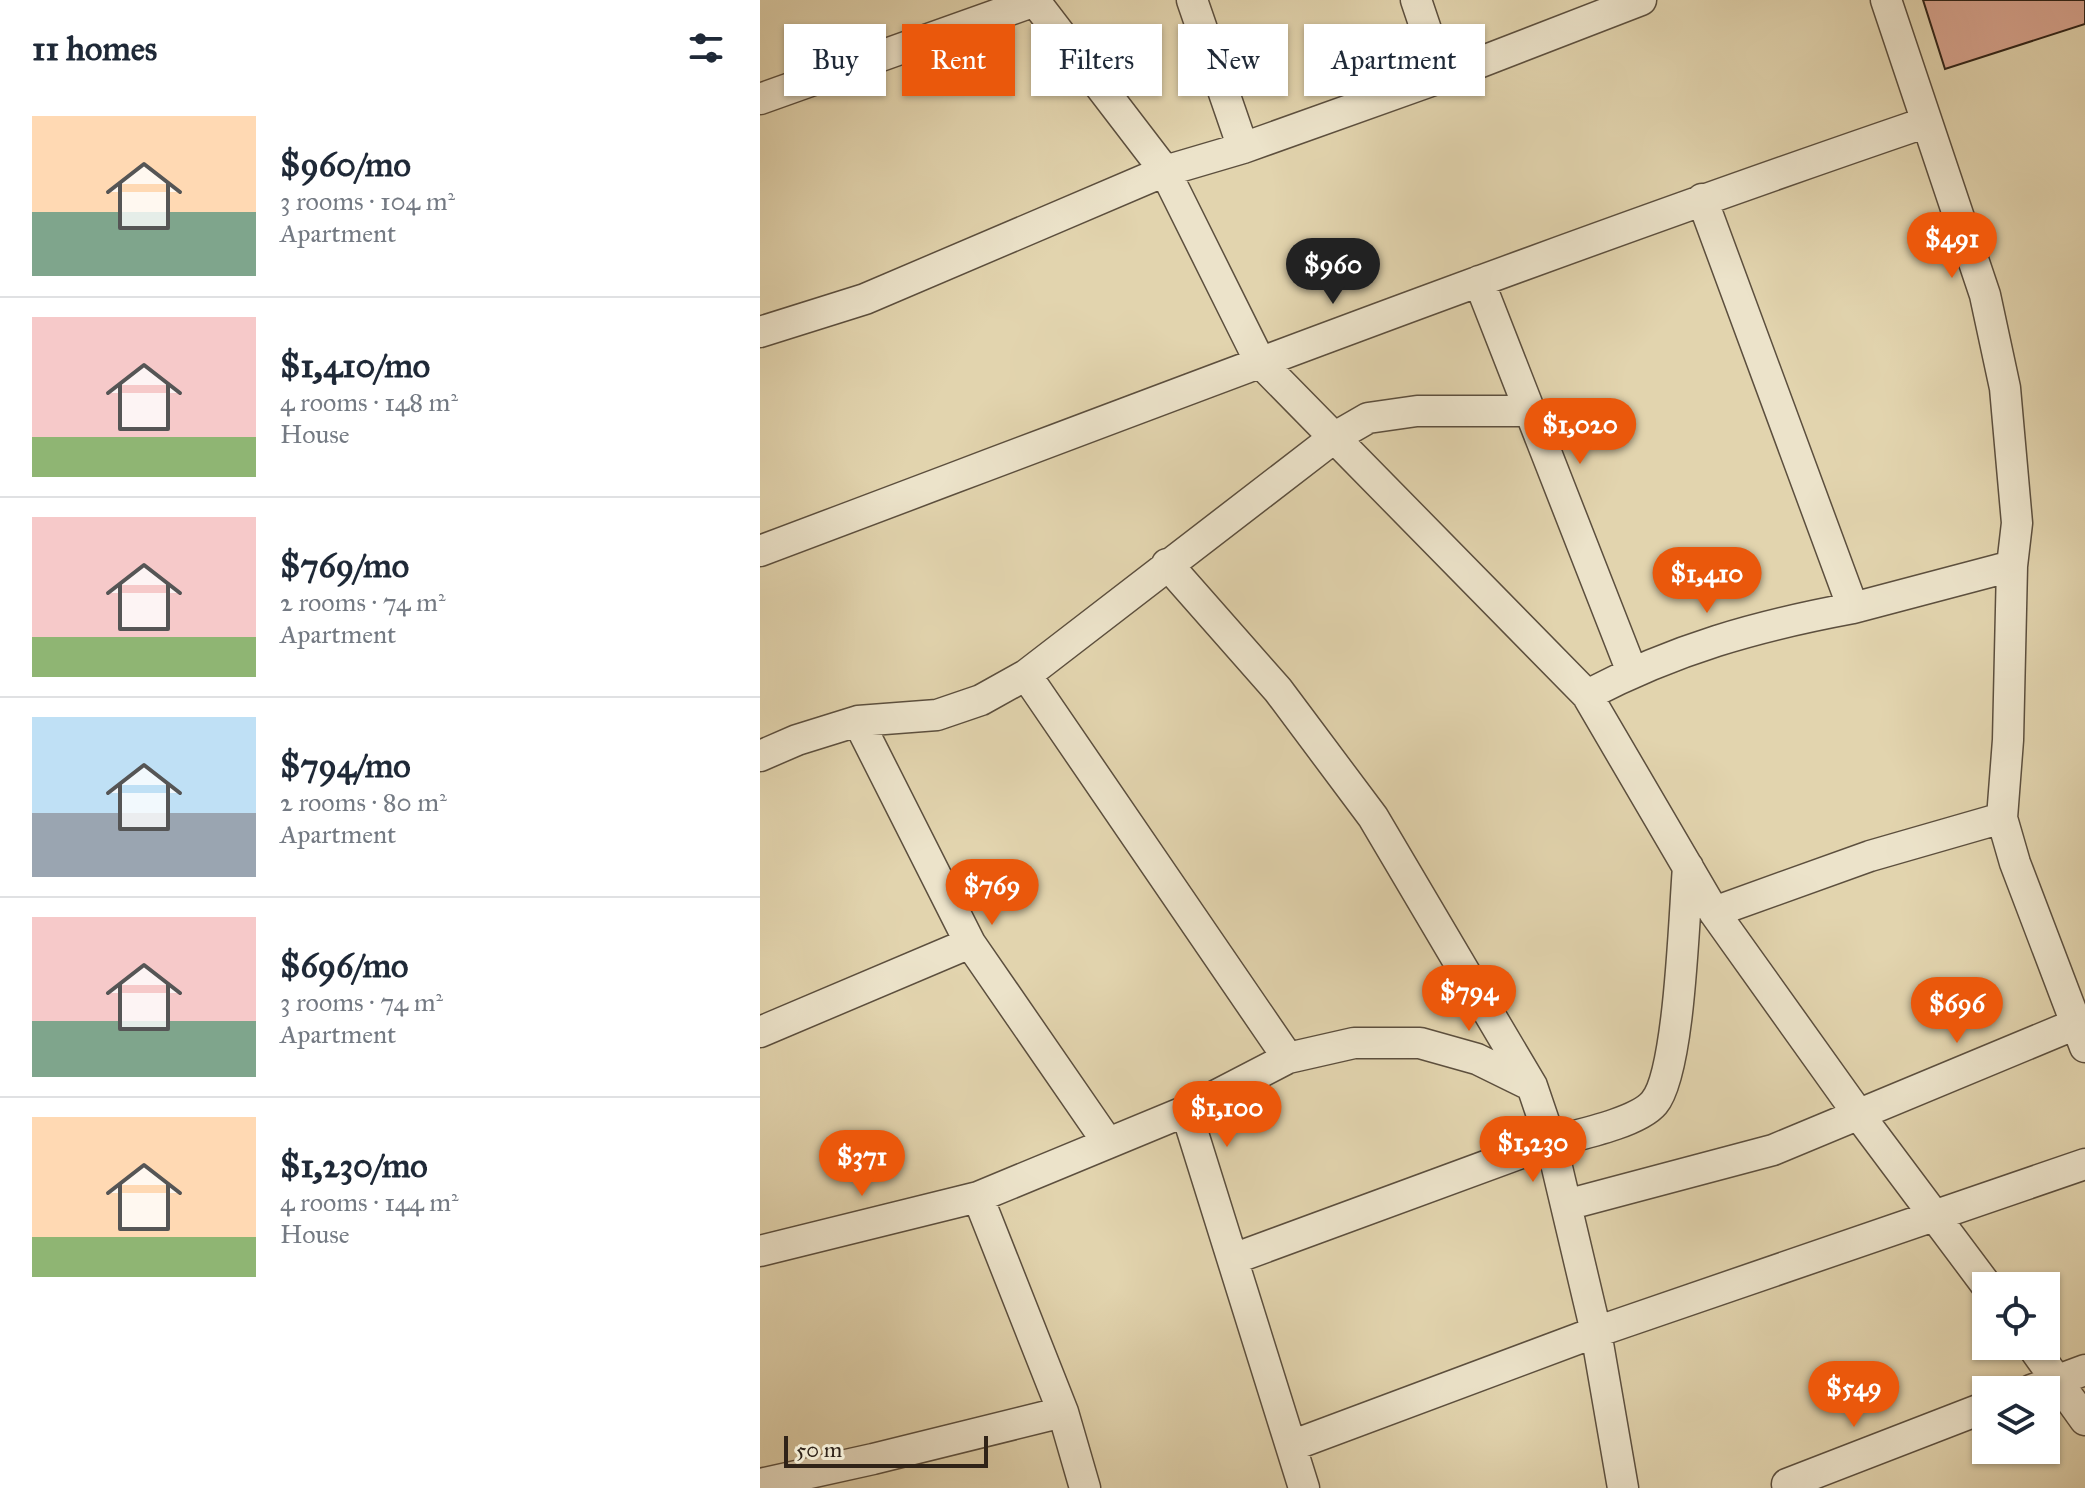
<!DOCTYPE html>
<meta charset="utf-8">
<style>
body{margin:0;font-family:"IM FELL Great Primer",serif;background:#f6f6f7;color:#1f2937;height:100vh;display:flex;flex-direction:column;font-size:30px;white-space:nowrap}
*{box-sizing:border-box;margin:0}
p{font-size:26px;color:#747a83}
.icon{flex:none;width:44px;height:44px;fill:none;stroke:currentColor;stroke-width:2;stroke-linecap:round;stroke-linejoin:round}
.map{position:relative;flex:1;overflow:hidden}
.side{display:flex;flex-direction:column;background:#fff;width:760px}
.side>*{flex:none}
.banner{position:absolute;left:24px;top:24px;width:760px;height:72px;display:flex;gap:16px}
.buttons{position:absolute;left:1212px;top:1272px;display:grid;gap:16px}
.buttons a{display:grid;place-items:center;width:88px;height:88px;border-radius:0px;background:#fff;box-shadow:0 2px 6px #0004;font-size:40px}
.scale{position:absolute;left:24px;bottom:20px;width:204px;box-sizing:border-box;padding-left:8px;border:4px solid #302318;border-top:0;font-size:22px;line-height:28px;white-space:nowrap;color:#302318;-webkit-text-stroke:6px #ece3ca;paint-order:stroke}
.price{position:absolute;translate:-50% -68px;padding:0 18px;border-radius:28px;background:#ea580c;color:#fff;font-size:26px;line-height:52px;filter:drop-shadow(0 2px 4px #0008)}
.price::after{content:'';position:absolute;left:50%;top:48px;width:24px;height:18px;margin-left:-12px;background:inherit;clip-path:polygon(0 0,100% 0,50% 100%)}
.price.selected{background:#222;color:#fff}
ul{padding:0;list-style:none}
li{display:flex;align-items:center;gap:24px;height:200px;padding:0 32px}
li+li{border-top:2px solid #e0e1e3}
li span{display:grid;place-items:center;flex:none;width:224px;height:160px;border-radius:0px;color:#555}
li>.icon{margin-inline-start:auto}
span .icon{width:96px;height:96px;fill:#fffc;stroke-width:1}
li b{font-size:34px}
h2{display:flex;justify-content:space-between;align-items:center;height:96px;padding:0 32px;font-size:34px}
.pill{padding:0 28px;border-radius:0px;background:#fff;box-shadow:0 2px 6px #0004;font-size:28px;line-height:72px}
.pill.selected{background:#ea580c;color:#fff}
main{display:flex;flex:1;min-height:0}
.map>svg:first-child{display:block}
.building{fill:#d9a590;stroke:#302318;stroke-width:2}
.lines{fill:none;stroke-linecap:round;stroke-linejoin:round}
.street-casing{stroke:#5c4f3e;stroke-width:33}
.street{stroke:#ece3ca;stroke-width:30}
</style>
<main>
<section class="side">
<h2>11 homes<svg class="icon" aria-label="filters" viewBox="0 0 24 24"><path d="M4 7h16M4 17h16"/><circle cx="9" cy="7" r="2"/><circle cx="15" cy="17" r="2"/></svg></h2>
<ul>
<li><span style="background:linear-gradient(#ffd9b3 60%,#7fa58c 0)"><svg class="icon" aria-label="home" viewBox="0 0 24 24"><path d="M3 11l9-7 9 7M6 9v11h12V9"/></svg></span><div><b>$960/mo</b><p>3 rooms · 104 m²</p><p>Apartment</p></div></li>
<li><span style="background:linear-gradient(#f6c9c9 75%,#8fb573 0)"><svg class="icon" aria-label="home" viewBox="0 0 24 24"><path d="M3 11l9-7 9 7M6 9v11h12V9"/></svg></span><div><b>$1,410/mo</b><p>4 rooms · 148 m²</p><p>House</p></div></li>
<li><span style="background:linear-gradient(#f6c9c9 75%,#8fb573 0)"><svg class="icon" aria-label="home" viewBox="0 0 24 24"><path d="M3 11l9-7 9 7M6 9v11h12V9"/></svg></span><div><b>$769/mo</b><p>2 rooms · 74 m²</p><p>Apartment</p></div></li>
<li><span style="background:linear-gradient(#bfe0f5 60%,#9aa5b1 0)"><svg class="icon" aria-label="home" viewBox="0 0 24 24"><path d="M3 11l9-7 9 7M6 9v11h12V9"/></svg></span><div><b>$794/mo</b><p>2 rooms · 80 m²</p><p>Apartment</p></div></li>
<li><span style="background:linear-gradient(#f6c9c9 65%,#7fa58c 0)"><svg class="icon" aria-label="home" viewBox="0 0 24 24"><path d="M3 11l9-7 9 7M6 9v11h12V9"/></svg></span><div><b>$696/mo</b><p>3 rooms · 74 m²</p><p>Apartment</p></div></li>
<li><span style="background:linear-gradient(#ffd9b3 75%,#8fb573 0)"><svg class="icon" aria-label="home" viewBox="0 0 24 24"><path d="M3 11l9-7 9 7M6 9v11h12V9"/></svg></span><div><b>$1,230/mo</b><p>4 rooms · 144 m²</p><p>House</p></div></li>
</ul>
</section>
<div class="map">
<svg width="1325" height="1488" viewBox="0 0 1325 1488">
<rect width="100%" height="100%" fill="#e2d4ae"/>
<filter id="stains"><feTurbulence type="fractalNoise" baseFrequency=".0025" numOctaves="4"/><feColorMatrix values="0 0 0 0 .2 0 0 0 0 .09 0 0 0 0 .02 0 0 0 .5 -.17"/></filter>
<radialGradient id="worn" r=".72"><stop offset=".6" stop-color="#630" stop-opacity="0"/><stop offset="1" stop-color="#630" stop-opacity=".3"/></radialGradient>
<path class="building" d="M1163 0H1325V24L1185 69Z"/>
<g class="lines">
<g class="street-casing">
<path id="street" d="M274 0 405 171 500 362 827 695 954 912 1099 1115 1227 1286
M432 0 483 148
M656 0 682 77
M1126 0 1225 295 1245 388 1257 523 1252 566 1248 740 1242 818
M0 99 275 1
M942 199 1093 608 1252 566
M719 281 872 672
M0 332 105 299 405 171 483 148 682 77 881 0
M0 551C388 405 775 256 1167 122
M407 564 518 690 613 817 772 1086 791 1142C817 1135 877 1123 894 1103 920 1073 924 914 928 867
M266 675 528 1058
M827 695C915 649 996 626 1093 608
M98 721 210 943 348 1143
M0 756 37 740 98 721 177 715 221 700 266 675 575 437 608 418 657 411H770
M954 912 1110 856 1242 818 1255 863 1325 1047
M0 1032 210 943
M806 1205 1013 1150 1316 1024
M0 1251 218 1197
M473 1259 791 1142 836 1332 863 1488
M1272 1346 1325 1420
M1271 1390 1325 1370
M531 1446 836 1332 1325 1164
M0 1484 113 1459 303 1412
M325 1488 303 1412 218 1197 426 1111
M544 1488 426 1111 528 1058 594 1043H660L717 1059 772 1086
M1028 1488 1027 1484 1226 1407"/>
</g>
<use href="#street" class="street"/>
</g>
<rect width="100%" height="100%" filter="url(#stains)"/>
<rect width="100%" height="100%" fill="url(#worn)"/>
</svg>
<div class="buttons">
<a><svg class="icon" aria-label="locate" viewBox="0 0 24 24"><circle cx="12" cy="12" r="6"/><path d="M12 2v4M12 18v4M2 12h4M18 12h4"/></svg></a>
<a><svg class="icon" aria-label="layers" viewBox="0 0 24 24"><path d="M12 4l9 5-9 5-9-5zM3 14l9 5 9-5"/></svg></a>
</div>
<div class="scale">50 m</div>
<b class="price" style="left:1192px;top:280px">$491</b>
<b class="price selected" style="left:573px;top:306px">$960</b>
<b class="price" style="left:820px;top:466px">$1,020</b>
<b class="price" style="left:947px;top:615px">$1,410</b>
<b class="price" style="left:232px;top:927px">$769</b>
<b class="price" style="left:709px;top:1033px">$794</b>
<b class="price" style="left:1197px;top:1045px">$696</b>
<b class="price" style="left:467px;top:1149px">$1,100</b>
<b class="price" style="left:773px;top:1184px">$1,230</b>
<b class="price" style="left:102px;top:1198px">$371</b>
<b class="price" style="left:1094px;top:1429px">$549</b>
<div class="banner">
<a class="pill">Buy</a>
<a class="pill selected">Rent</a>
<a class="pill">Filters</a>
<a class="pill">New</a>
<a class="pill">Apartment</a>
</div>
</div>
</main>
